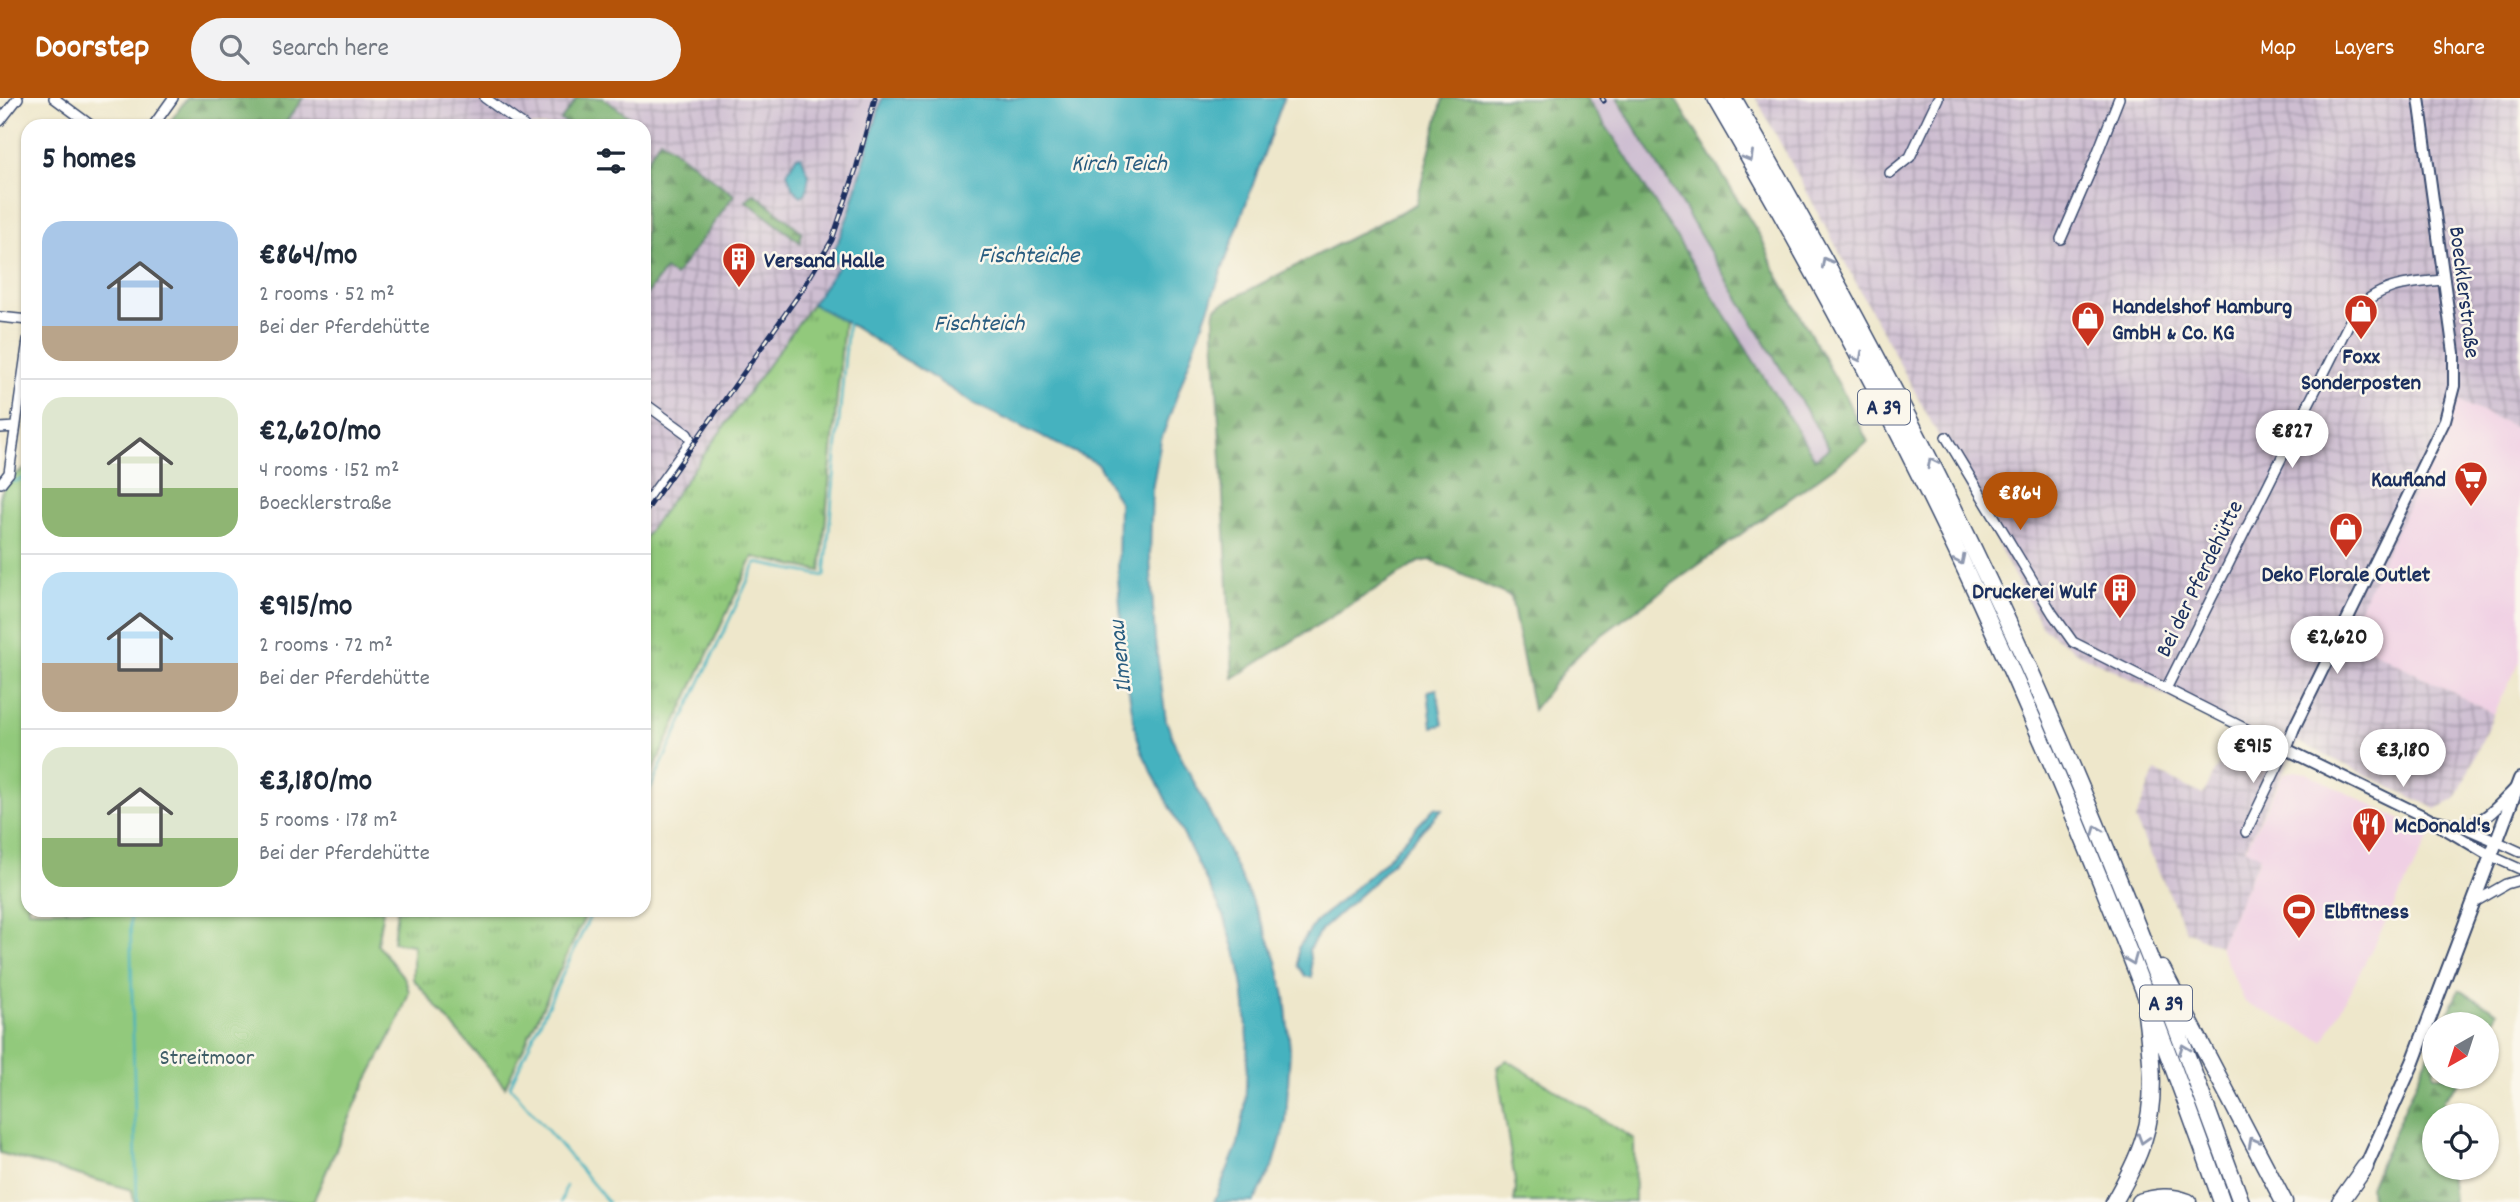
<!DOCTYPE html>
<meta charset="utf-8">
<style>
body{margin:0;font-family:Dekko,sans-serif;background:#f2f2f3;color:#1f2937;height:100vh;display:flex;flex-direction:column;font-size:26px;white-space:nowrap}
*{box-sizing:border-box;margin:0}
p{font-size:23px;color:#747a83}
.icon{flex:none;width:38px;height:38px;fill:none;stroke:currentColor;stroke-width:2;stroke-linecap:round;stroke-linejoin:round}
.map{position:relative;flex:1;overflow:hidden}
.details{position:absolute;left:21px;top:21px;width:630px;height:798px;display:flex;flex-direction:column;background:#fff;border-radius:21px;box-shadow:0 2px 5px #0004}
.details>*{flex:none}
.needle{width:46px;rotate:219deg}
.fabs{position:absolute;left:2422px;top:914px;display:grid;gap:14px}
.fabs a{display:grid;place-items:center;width:77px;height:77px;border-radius:50%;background:#fff;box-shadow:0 2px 5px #0004;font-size:35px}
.price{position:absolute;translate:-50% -60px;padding:0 16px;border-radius:24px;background:#fff;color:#222;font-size:23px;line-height:46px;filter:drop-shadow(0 2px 4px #0008)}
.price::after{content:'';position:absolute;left:50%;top:42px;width:21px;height:16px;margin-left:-10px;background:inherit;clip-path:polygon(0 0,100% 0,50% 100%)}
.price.selected{background:#b45309;color:#fff}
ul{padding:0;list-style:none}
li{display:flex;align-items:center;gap:21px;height:175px;padding:0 21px}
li+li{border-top:2px solid #e0e1e3}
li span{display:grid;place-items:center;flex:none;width:196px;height:140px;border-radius:21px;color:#555}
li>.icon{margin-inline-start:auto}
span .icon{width:84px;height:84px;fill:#fffc;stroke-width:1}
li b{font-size:30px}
h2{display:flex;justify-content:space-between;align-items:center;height:84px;padding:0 21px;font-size:30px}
header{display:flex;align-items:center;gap:42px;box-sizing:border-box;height:98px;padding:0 35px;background:#b45309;color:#fff}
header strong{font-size:33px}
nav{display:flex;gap:38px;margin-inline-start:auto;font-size:24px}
.search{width:490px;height:63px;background:#f2f2f3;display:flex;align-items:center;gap:18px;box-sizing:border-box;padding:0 24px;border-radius:38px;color:#747a83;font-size:26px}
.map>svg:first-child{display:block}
.built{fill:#f0d0e4}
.industrial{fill:url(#industrial-grid)}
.railway{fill:#cebed1}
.grass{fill:url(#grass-tufts);stroke:#567c6d;stroke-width:2;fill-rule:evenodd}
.forest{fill:url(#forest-firs);stroke:#486e65;stroke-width:2}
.park{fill:#92c97c;stroke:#567c6d;stroke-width:2}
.water{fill:#44b2bf;stroke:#30708e;stroke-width:2}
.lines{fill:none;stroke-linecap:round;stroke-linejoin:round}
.stream{stroke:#44b2bf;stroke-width:2.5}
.minor-casing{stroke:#3b4b6e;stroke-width:12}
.tertiary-casing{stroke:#3b4b6e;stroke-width:14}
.secondary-casing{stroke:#3b4b6e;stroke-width:16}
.motorway-casing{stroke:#3b4b6e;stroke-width:19}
.minor{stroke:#fff;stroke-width:9}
.tertiary{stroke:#fff;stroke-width:10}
.secondary{stroke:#fff;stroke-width:12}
.motorway{stroke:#fff;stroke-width:16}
.rail-casing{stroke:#1b2f5e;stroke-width:5}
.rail{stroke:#fbf7ec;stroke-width:2.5;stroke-dasharray:8;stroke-linecap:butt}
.oneway{stroke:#8d97ae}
.labels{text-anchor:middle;stroke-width:5;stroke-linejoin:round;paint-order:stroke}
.shield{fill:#fbf7ec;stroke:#5e6b89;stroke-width:2}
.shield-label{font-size:21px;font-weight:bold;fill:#1b2f5e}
.poi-label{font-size:23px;font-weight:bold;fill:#1b2f5e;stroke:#fbf7ec;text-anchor:start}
.street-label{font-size:23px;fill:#1b2f5e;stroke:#fbf7ec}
.park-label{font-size:23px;fill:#3f5d67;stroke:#fbf7ec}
.water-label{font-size:24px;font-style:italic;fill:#295d80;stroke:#fbf7ec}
</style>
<header>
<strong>Doorstep</strong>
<div class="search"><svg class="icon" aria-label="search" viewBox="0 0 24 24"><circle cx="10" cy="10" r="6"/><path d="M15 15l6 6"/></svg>Search here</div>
<nav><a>Map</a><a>Layers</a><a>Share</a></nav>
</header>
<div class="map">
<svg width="2520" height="1104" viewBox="0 0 2520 1104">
<defs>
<pattern id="industrial-grid" width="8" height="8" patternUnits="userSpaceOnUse" patternTransform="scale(1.75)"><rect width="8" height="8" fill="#cebed1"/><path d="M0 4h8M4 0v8" fill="none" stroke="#a69bad"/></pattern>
<pattern id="grass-tufts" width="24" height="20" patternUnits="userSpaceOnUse" patternTransform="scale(1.75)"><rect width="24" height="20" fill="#92c97c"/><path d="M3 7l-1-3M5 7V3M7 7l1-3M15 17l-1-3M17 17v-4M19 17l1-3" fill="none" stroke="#76a469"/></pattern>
<pattern id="forest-firs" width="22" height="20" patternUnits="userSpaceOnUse" patternTransform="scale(1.75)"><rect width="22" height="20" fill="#75ad6c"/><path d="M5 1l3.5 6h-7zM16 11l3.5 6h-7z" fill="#5f8d5c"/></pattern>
</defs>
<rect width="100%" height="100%" fill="#fbf7ec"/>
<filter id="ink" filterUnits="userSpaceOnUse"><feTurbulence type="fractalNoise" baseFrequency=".0143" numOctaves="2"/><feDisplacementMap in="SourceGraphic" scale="14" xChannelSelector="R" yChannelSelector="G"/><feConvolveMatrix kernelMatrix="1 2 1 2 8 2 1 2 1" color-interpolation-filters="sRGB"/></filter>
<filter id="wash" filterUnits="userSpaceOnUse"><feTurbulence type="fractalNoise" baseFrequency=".00686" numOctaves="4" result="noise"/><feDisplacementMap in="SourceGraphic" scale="28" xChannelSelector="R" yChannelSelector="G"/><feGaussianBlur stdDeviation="1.57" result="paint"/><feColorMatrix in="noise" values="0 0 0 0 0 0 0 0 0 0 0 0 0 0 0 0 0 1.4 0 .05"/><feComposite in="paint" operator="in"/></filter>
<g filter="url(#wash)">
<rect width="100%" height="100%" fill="#eee7cb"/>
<path class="built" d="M2458 303 2520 331V563L2494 616 2345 539Z
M2295 673 2307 675 2431 737 2324 943 2245 904 2219 848 2260 759 2245 751 2284 675Z"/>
<path class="industrial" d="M187 0H863L851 42 849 73 823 155 839 167 644 440V28H167Z
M1756 0H2520V331L2458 303 2346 539 2494 616 2456 701 2436 711 2298 644 2245 750 2260 758 2219 848 2186 833 2135 722 2155 673 2203 697 2236 632 2078 555 2042 529Z"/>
<path class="railway" d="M863 0H882L850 113 831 161 828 159 644 420V412L823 155 849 73 851 42Z
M1586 0H1617L1829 350 1815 362 1615 41Z"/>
<path class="grass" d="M883 0H1040L1033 17 1074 125 1088 155 1118 179 1135 183 1143 177 1204 34 1214 0H1254L1228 72 1194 157 1138 317 1123 368 1119 401 1097 364 974 305 844 223 821 473 753 459 644 692V440L840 167 832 161 850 113ZM936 1 959 10 974 24 1025 59C1031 84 1042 112 1041 138 1038 178 1017 230 1006 269 954 281 883 198 880 150 879 120 890 96 901 68L905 61 912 63 937 80 912 137 910 148C923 166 934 186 957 192 957 192 966 188 967 188 980 175 978 120 985 100 978 90 970 67 955 66 949 66 944 68 938 68L917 53 923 30Z
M397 812H588L505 989 413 881V847L393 844Z
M1507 962 1634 1041 1635 1104H1514L1516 1090 1497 969Z"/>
<path class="forest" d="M187 0H303L283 28H167Z
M577 0H603L642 28H570L561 22Z
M1443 0H1586L1615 41 1815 361 1829 350 1617 0H1675L1762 141 1775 173 1842 292 1868 344 1592 544 1569 566 1533 612 1511 499 1430 462 1419 464 1233 580 1214 234V218L1216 209 1416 106Z
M660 41 734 97 675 178 665 172 644 200V67Z
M754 95 801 133V145L746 103Z
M2459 892 2498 914 2487 940V926H2443Z
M2434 944V978H2465L2444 1001 2445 1017H2434V1069H2450L2453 1104H2371L2370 1089 2375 1077Z"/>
<path class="park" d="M28 370V812H383L377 846 405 881 409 894 398 924 361 994 313 1104H134L132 1092 0 1055V400C2 386 16 374 28 370Z"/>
<path class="water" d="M882 0H1284L1161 342 1152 392 1150 457 1155 542 1166 622 1176 649 1218 731 1263 827 1277 863 1285 898 1290 951 1286 1023 1274 1066 1254 1104H1214L1238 1046 1245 1011 1248 941 1244 897 1240 869 1224 818 1142 654 1135 631 1124 563 1118 480 1119 404 1097 365 974 306 853 228 812 206 839 167 831 161 850 113Z
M801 58 809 77 806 95 801 98 793 91 787 75 796 59Z
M1437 591 1443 627 1432 629 1428 593Z
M1435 709 1442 711 1372 786 1322 831 1309 851 1312 880 1305 878 1298 867V850L1315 825 1381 767Z"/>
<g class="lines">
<path class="stream" d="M13 384 28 379
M644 704 756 465 825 478 848 225
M130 812 137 1104
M593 812 510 988 608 1104
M561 1104 566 1088"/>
</g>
</g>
<g filter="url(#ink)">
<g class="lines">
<g class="minor-casing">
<path id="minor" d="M54 0 92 28
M485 0 524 28
M0 23 18 0
M153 28 173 0
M1890 75 1910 59 1938 0
M2061 141 2088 79 2119 0
M0 219 28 222
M644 305 687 336 691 343 644 408
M0 330 15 329
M1946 339 2053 516 2073 544 2286 651 2246 734
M1 385 9 375 28 242
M2166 591 2354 215C2377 186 2410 185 2444 182
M2496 743 2520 754
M2491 758 2520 771
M2473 805 2506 786 2520 782"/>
</g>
<g class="tertiary-casing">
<path id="tertiary" d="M2419 0 2454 255V288L2445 322 2294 630 2286 651 2427 720 2491 758
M2434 722 2464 729 2496 743
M2464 729C2486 724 2500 706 2515 691"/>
</g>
<g class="secondary-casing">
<path id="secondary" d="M2363 1075 2413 964 2520 681"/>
</g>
<g class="motorway-casing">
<path id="motorway" d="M1715 0C1810 163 1901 331 1980 503 2070 699 2150 900 2222 1104
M1733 0C1826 161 1914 324 1993 492 2087 691 2166 898 2241 1104
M2162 871 2284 1104
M2114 1104C2125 1084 2137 1063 2144 1040 2157 1000 2151 957 2146 916
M2139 1104C2156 1099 2171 1097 2188 1104
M2340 1104 2365 1069"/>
</g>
<use href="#minor" class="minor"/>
<use href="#tertiary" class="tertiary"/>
<use href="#secondary" class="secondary"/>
<use href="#motorway" class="motorway"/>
<g class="rail-casing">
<path id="rail" d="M1602 0 1604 3
M644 416 802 192 832 142 856 71 875 0"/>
</g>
<use href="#rail" class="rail"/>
</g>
<defs><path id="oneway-chevron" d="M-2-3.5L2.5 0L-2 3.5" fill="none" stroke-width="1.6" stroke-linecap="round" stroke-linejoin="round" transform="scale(1.75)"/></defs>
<g class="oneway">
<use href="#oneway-chevron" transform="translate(1749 59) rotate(60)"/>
<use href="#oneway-chevron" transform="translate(1826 164) rotate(-119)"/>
<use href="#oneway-chevron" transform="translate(1858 259) rotate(62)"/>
<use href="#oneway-chevron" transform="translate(1932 365) rotate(-116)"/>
<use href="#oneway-chevron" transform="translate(1960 462) rotate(64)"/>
<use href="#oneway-chevron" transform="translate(2097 732) rotate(-112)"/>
<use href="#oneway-chevron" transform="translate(2132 862) rotate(68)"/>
<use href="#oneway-chevron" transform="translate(2184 951) rotate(-111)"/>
<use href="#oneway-chevron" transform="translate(2143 1041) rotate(107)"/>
<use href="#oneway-chevron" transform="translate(2253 1044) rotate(-118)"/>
</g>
</g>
<defs>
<g id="building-pin" transform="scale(1.75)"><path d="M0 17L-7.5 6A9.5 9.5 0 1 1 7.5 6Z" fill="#c8321e" stroke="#fbf7ec"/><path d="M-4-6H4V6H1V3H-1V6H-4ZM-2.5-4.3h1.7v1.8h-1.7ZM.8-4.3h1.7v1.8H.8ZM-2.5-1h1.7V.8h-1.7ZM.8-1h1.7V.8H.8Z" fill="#fff"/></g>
<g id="shop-pin" transform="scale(1.75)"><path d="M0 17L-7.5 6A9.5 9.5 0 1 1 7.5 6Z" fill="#c8321e" stroke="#fbf7ec"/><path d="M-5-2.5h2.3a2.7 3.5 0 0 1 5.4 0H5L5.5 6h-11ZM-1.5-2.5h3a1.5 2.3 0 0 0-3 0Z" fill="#fff"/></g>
<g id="supermarket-pin" transform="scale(1.75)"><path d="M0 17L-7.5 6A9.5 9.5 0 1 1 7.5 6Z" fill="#c8321e" stroke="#fbf7ec"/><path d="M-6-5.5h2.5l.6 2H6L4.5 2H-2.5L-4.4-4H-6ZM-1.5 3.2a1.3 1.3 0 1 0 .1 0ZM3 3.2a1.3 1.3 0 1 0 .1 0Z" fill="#fff"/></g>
<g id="restaurant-pin" transform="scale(1.75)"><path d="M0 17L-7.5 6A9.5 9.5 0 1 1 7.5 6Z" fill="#c8321e" stroke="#fbf7ec"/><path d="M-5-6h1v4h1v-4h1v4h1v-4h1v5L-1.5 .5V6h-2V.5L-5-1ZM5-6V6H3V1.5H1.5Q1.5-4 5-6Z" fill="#fff"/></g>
<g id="stadium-pin" transform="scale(1.75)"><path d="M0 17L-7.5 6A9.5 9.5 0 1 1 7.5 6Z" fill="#c8321e" stroke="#fbf7ec"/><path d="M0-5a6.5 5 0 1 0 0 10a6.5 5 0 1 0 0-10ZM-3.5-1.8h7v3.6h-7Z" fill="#fff"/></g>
</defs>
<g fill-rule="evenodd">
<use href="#building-pin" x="739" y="161"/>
<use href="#shop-pin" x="2361" y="213"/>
<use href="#shop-pin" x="2088" y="220"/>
<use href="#supermarket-pin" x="2471" y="380"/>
<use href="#shop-pin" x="2346" y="431"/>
<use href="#building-pin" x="2120" y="492"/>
<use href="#restaurant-pin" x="2369" y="726"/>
<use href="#stadium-pin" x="2299" y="812"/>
</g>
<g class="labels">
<g class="shield">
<rect x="1858" y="291.5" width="52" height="35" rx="5"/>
<rect x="2140" y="887.5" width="52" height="35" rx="5"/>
</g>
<g class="shield-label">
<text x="1884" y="316">A 39</text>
<text x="2166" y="912">A 39</text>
</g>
<g class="poi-label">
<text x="764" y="169">Versand Halle</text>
<text x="2112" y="215">Handelshof Hamburg<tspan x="2112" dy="26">GmbH &amp; Co. KG</tspan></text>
<text x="2361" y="265" text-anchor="middle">Foxx<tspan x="2361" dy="26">Sonderposten</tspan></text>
<text x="2446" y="388" text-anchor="end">Kaufland</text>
<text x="2346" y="483" text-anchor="middle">Deko Florale Outlet</text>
<text x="2096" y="500" text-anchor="end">Druckerei Wulf</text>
<text x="2394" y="734">McDonald's</text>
<text x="2324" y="820">Elbfitness</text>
</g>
<g class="street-label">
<text transform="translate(2466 194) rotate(83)" y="8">Boecklerstraße</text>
<text transform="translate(2198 480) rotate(-64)" y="8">Bei der Pferdehütte</text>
</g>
<g class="park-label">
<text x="207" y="966">Streitmoor</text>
</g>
<g class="water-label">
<text x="1119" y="72">Kirch Teich</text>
<text x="1029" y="164">Fischteiche</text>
<text x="979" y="232">Fischteich</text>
<text transform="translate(1119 559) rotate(-96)" y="8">Ilmenau</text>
</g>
</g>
</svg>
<div class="fabs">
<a><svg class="needle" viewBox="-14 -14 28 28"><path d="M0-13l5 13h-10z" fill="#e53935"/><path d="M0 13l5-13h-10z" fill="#747a83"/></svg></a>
<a><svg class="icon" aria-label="locate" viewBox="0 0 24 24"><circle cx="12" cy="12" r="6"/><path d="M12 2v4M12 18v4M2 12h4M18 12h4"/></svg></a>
</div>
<b class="price" style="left:2292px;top:372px">€827</b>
<b class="price selected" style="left:2020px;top:434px">€864</b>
<b class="price" style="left:2337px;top:578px">€2,620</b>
<b class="price" style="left:2253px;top:687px">€915</b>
<b class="price" style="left:2403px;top:691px">€3,180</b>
<section class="details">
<h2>5 homes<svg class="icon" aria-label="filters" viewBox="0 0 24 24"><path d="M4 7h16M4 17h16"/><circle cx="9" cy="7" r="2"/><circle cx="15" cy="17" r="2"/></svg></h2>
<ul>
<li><span style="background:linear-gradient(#a9c7e8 75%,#b9a48a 0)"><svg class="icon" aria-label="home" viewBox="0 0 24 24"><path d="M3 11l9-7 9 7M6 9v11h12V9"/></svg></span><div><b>€864/mo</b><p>2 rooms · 52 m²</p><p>Bei der Pferdehütte</p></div></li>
<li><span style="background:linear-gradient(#dfe7d0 65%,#8fb573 0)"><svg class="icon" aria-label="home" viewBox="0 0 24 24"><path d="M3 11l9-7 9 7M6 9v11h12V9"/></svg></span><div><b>€2,620/mo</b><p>4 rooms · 152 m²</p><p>Boecklerstraße</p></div></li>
<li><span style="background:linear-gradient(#bfe0f5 65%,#b9a48a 0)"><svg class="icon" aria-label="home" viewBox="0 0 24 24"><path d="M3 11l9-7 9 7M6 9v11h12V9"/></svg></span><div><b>€915/mo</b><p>2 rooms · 72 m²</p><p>Bei der Pferdehütte</p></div></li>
<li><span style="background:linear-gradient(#dfe7d0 65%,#8fb573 0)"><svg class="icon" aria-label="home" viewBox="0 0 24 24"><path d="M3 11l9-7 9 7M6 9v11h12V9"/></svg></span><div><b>€3,180/mo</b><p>5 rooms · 178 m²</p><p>Bei der Pferdehütte</p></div></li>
</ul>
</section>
</div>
